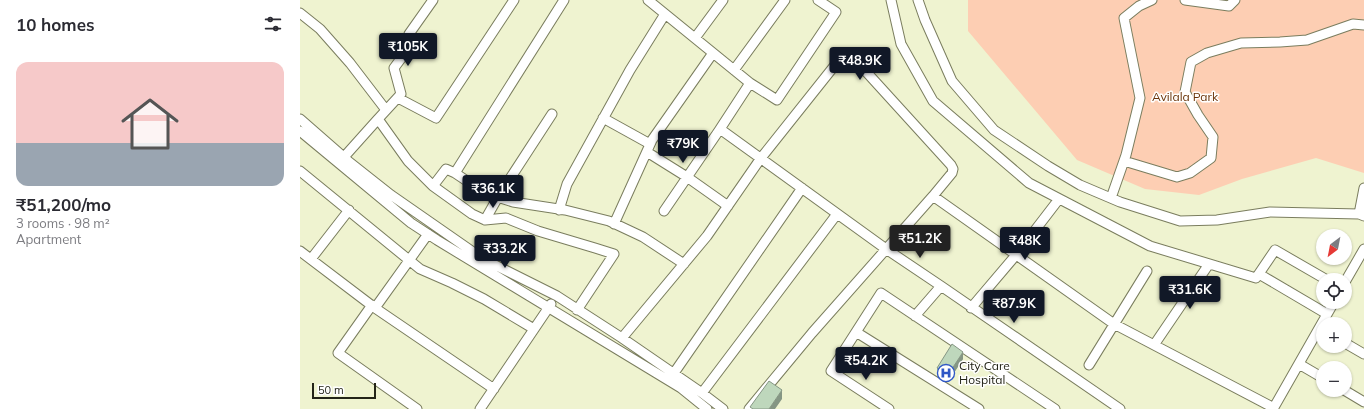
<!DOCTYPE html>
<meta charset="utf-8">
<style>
body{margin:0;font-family:Mulish,sans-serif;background:#f2f2f3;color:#2b2b33;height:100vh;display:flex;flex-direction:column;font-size:15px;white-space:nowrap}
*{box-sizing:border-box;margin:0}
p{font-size:13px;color:#7c7c81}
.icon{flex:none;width:22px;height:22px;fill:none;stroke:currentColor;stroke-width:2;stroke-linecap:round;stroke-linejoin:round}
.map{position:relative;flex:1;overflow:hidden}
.details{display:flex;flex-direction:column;background:#fff;width:300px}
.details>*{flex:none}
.needle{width:26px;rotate:212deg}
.fabs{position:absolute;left:1016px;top:229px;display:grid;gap:8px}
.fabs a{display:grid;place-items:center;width:36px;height:36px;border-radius:50%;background:#fff;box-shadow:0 1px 3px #0004;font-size:20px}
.scale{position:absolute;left:12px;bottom:10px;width:64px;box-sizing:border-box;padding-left:4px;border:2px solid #232417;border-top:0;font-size:11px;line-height:14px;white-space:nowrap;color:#232417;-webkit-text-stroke:3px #fff;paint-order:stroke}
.price{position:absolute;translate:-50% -34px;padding:0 9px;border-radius:4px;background:#111827;color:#fff;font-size:13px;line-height:26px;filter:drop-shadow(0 1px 2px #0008)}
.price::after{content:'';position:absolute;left:50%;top:24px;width:12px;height:9px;margin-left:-6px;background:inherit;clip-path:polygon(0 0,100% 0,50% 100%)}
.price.selected{background:#222;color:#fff}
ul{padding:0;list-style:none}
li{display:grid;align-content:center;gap:8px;height:212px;padding:0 16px}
li span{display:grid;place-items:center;height:124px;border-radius:12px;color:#555}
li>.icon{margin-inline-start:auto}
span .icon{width:72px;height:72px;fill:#fffc;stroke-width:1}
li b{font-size:17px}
h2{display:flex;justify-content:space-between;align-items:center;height:48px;padding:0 16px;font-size:17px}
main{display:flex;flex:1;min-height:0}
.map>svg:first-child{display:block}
.green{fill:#fdceb3}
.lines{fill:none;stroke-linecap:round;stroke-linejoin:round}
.minor-casing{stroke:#7a7d5e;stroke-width:11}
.minor{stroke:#fff;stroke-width:9}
.wall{fill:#a3b9a2}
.shaded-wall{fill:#859684}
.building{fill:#bed7bc;stroke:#859684}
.labels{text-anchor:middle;stroke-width:3;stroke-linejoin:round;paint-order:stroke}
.park-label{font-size:12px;fill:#693207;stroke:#fff}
.poi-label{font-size:12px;fill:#232417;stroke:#fff;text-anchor:start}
</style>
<main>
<section class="details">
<h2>10 homes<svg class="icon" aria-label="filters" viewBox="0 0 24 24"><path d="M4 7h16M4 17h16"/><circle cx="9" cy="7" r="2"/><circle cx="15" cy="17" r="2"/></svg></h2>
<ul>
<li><span style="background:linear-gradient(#f6c9c9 65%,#9aa5b1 0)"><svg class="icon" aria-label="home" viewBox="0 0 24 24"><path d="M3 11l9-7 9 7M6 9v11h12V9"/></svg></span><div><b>₹51,200/mo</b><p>3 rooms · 98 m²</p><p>Apartment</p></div></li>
</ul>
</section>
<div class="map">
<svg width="1064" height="409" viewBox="0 0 1064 409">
<rect width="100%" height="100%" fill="#eff3d0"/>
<path class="green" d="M668 0H1064V173L1016 158 942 179 899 195 845 189 777 160 668 31Z"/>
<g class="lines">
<g class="minor-casing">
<path id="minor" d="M264 0 155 173 185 193 213 202 265 210 309 221 343 237 384 264
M348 0 450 83 420 129 586 249 641 286
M591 0 601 44 633 101 729 183 850 246 956 278 975 250 1027 280
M618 0 625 20 652 81 694 130 748 166 780 185 820 202 880 221 917 220 970 212 1059 214 1064 216
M885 0 929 6 935 0
M0 13 20 29 50 63 86 110
M395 38 423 0
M434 70 485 0
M450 83 477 100 536 12 518 0
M98 98 136 118 214 0
M303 118 350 144
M0 119 48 161 91 195 183 259 257 296 322 338 402 393 423 409
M78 119 101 94 94 68 108 49 109 34 133 0
M0 131 111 223 137 240 381 388 407 409
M347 152 387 177 428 206
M44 157 78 119 108 161 133 186 172 214 185 220 206 218 238 231 295 248 314 254 277 310
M824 161 877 177 890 173 911 158 913 137 898 115 885 92 891 62 907 53 941 43 980 42 1007 40 1053 24 1064 25
M0 171 120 269 152 283 184 299 234 329
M133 186 146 169 155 173
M811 198 826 155 840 98 824 18 839 6 852 0
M259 210 267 184 330 70 365 14
M364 211 420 129
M1059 214 1064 188
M185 220 198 197 252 114
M314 224 352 140 413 53
M0 251 75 308 194 389
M11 259 49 210
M959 274 1027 314
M1045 282 1064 249
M72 305 38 353 117 409
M75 308 128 234
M671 308 716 255 759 199
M615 316 641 286 820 409
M556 332 679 409
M322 338 407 236 461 158 543 55 546 53 550 54 651 165 653 169 652 173 633 196
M1045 343 1064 354
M854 345 909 264
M999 364 1023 378
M789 365 847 271
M374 373 502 188
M1044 390 1064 402
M402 393 537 214
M180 409 251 304
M449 409 512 333 633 196 814 324 974 408
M589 409 531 371 581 293 755 409
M973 409 1034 302"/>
</g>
<use href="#minor" class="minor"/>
</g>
<path class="wall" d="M663 359 648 382 637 375V368Z"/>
<path class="shaded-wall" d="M663 352V359L648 382V375Z
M482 390V399L475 409H469Z"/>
<path class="building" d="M652 344 663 352 648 375 637 368Z
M469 381 482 390 469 409H453L450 407Z"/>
<defs>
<g id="hospital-ring" transform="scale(0.9)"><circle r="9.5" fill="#fff" stroke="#2e57c6" stroke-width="1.5"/><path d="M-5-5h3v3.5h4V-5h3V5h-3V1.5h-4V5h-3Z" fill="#2e57c6"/></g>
</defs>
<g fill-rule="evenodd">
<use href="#hospital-ring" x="646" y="373"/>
</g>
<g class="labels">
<g class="park-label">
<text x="885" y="101">Avilala Park</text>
</g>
<g class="poi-label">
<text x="659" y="370">City Care<tspan x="659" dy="14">Hospital</tspan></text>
</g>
</g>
</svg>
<div class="fabs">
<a><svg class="needle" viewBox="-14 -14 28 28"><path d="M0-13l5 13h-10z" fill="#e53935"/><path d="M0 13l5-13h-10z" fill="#7c7c81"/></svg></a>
<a><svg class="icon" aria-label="locate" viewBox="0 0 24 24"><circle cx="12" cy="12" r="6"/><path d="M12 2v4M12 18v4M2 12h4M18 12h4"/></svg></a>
<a>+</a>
<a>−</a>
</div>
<div class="scale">50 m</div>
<b class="price" style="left:108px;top:67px">₹105K</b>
<b class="price" style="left:560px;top:81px">₹48.9K</b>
<b class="price" style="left:383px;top:164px">₹79K</b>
<b class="price" style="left:193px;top:209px">₹36.1K</b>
<b class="price selected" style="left:620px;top:259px">₹51.2K</b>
<b class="price" style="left:725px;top:261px">₹48K</b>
<b class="price" style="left:205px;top:269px">₹33.2K</b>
<b class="price" style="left:890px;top:310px">₹31.6K</b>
<b class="price" style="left:714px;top:324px">₹87.9K</b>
<b class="price" style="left:566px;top:381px">₹54.2K</b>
</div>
</main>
